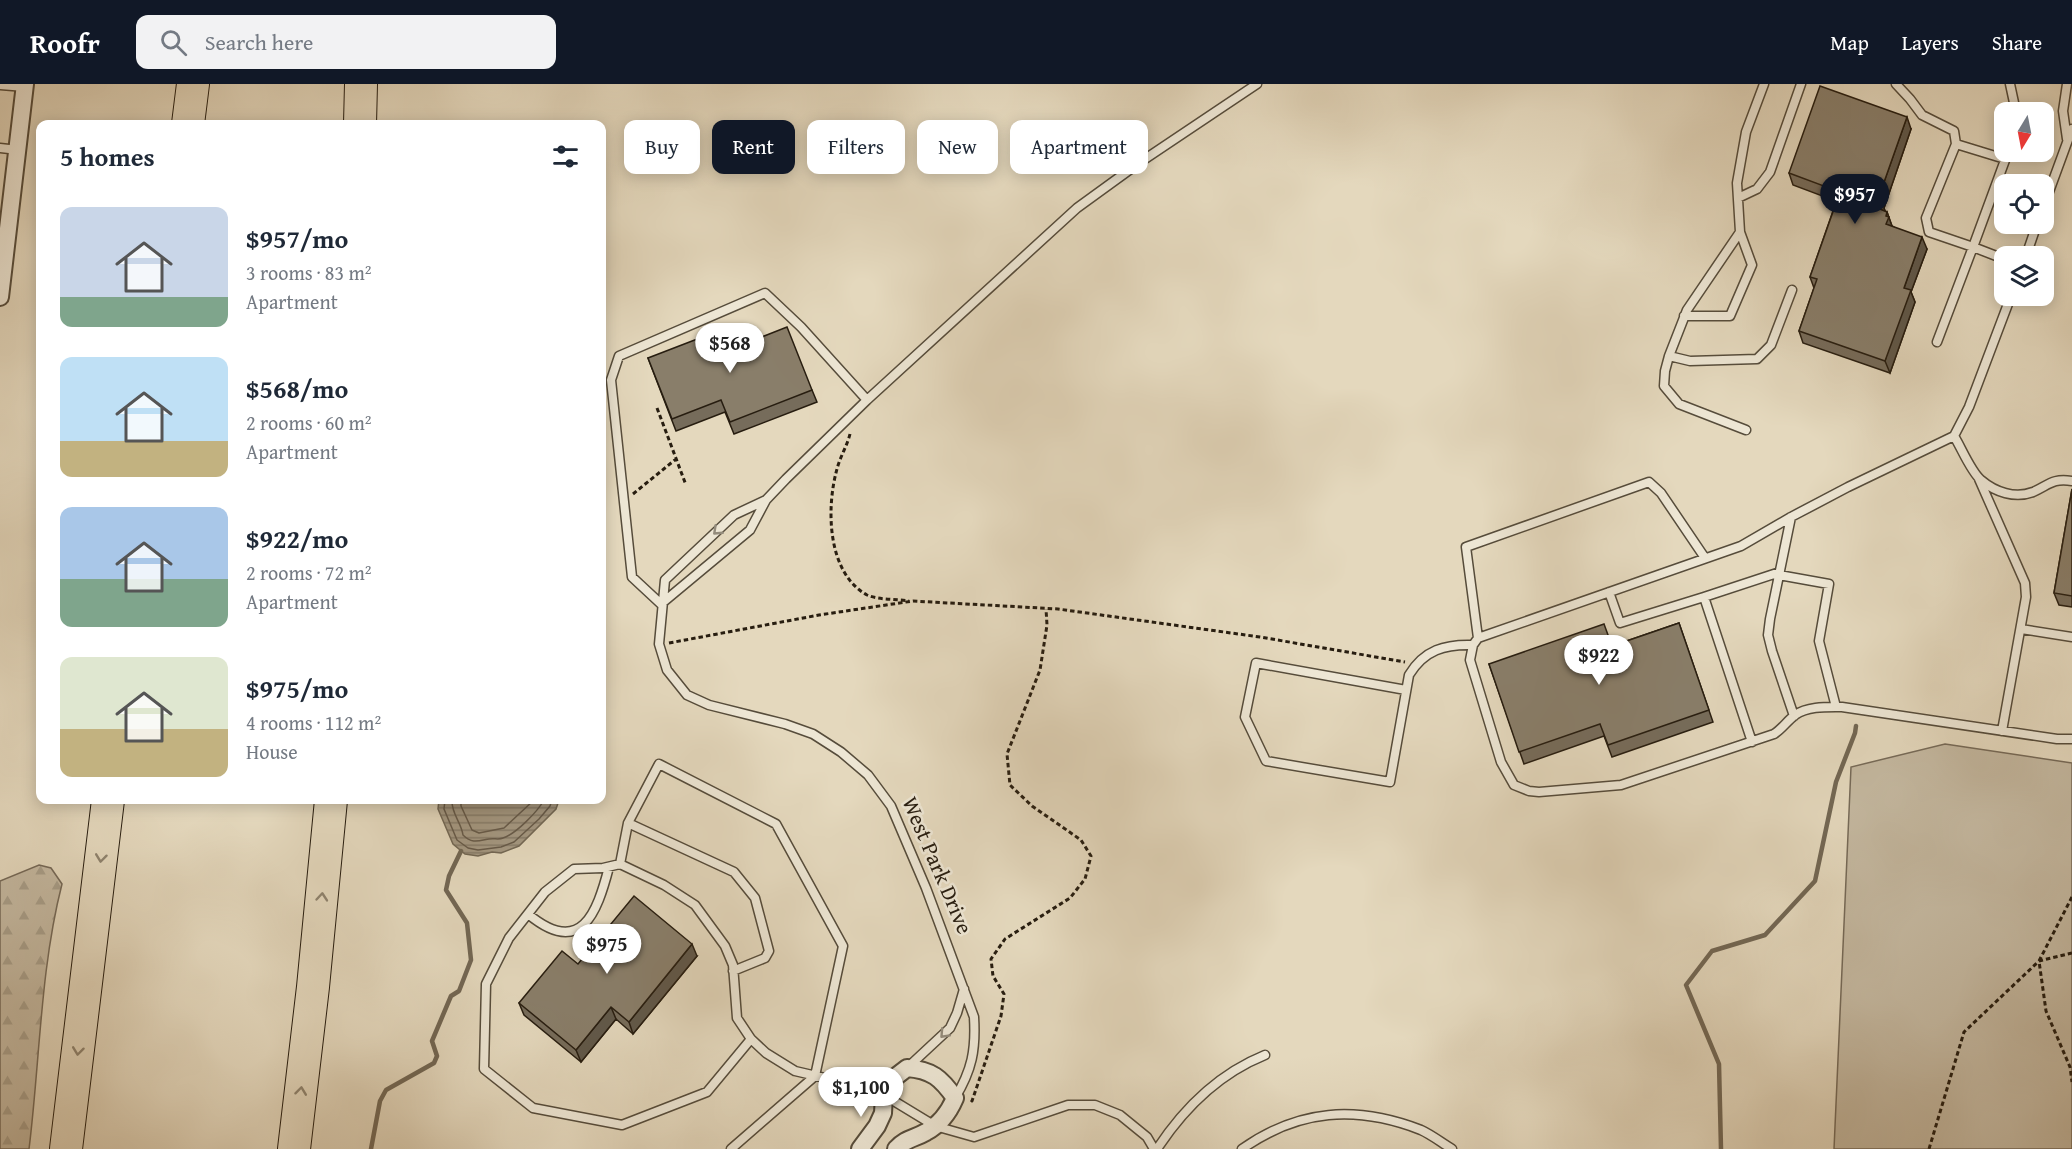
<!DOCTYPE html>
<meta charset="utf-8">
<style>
body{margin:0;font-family:"Gentium Book Plus",serif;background:#f2f2f3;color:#1f2937;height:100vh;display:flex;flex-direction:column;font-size:22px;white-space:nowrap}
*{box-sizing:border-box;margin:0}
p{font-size:20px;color:#747a83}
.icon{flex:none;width:33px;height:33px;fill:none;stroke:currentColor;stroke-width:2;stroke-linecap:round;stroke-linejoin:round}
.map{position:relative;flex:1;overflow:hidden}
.panel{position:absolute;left:36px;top:36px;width:570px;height:684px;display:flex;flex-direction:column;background:#fff;border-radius:12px;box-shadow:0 3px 15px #0003}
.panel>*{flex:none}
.banner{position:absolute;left:624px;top:36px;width:570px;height:54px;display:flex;gap:12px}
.needle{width:39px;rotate:190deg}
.tools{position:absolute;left:1994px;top:18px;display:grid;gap:12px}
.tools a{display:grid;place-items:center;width:60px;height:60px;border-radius:12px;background:#fff;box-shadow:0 3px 15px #0003;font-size:30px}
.price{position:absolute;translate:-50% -51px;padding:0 14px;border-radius:21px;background:#fff;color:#222;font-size:20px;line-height:39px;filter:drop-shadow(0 2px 3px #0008)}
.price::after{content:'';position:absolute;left:50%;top:36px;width:18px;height:14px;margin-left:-9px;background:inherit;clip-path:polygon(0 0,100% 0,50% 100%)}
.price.current{background:#111827;color:#fff}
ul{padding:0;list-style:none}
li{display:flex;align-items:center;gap:18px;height:150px;padding:0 24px}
li span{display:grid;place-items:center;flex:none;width:168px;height:120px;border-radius:12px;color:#555}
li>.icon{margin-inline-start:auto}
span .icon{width:72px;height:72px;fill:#fffc;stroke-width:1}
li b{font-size:26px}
h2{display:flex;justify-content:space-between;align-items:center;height:72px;padding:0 24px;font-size:26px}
.chip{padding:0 21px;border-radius:12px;background:#fff;box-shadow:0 3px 15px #0003;font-size:21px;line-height:54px}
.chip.current{background:#111827;color:#fff}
header{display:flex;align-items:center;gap:36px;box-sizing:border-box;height:84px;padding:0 30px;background:#111827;color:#fff}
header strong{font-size:28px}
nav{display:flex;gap:33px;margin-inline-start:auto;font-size:21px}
.search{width:420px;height:54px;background:#f2f2f3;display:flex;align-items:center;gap:15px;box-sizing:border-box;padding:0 21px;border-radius:12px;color:#747a83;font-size:22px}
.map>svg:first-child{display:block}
.forest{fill:url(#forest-firs);stroke:#766a58;stroke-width:1.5}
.green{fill:#c4b8a0;stroke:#766a58;stroke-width:1.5}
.water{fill:url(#water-rules);stroke:#726754;stroke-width:1.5}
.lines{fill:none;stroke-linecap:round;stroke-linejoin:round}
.shore{stroke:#665a49;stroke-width:1.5}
.stream{stroke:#726754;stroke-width:4.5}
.lane-casing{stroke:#564c3b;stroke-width:11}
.street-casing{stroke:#564c3b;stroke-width:20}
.highway-casing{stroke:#271d10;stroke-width:34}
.path{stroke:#271d10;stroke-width:3;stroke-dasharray:4.5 3;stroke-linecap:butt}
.lane{stroke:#ede6d4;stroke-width:8}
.street{stroke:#ede6d4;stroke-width:16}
.highway{stroke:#e4d8bd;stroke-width:32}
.wall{fill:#766c5b;stroke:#271d10;stroke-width:1.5}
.shaded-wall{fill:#60584a;stroke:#271d10;stroke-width:1.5}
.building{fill:#897e6a;stroke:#271d10;stroke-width:1.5}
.oneway{stroke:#948c7c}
.oneway2{stroke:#8f846f}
.labels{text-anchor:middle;stroke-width:5;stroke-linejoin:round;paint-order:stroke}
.street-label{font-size:22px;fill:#271d10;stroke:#ede6d4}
</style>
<header>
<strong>Roofr</strong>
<div class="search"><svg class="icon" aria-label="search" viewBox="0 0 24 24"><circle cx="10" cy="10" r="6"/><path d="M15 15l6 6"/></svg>Search here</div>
<nav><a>Map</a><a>Layers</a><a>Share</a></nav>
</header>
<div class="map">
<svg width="2072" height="1065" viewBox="0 0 2072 1065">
<defs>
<pattern id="forest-firs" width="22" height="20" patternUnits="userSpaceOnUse" patternTransform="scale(1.5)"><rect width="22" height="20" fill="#c4b8a0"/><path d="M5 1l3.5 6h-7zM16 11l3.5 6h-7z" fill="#a89e89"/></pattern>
<pattern id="water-rules" width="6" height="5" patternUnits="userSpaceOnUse" patternTransform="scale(1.5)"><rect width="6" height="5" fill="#a49882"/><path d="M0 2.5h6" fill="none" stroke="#867b69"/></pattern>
</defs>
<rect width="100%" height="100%" fill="#e4d8bd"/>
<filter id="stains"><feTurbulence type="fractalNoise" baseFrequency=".00333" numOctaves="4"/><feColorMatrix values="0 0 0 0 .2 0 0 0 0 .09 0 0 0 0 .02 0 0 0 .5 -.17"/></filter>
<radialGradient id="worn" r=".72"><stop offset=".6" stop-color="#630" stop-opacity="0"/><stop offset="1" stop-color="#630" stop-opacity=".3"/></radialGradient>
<path class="forest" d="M39 781 51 784 62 800C40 886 40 977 29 1065H0V797Z"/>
<path class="green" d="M1945 660 2072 679V1065H1834L1851 683Z"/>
<path class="water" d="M439 716H559L556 725 519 762 501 769 492 768 478 772 465 770 453 760 438 725Z"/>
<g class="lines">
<path class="shore" d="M445 716 444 725 457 756 468 764 478 766 501 763 514 758 539 735 550 722 552 716
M452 716C451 729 461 738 463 751 472 760 478 757 489 755 494 754 499 756 503 754 516 750 538 727 544 716
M461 716V722L472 746 479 749 504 744 534 716"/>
<path class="stream" d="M371 1065 380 1017 386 1006 434 979 437 972 432 957 451 912 459 907 471 876 467 839 446 806 449 792 461 767
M1721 1065 1719 980 1686 901 1712 867 1765 851 1815 797 1836 698 1855 649 1856 642"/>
<g class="lane-casing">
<path id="lane" d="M1896 0 1910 15 1922 31 1954 47 1956 60 2005 75
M2010 0 2016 28
M2067 0 2063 27 2067 55
M0 1 25 3
M1956 60 1926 134 1929 148 1973 163 2008 68
M0 64 18 66
M1738 114 1757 105 1770 88 1801 0
M2043 124 2072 45
M2026 172 2037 140
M2011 212 1969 323 1954 352 1848 403 1791 433 1741 462 1478 554 1473 561 1470 576 1501 678 1514 701 1529 707 1539 708 1621 701 1774 650C1782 645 1787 637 1795 631 1808 622 1827 623 1842 623L2057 655H2072
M1684 232H1730L1752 181 1740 148
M1937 258 1973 163 2004 175
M1669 272 1687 226 1740 148 1737 99 1746 48 1764 0
M1746 346 1679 320 1664 302 1665 287 1669 272 1690 277 1757 275 1771 261 1792 206
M1954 352C1961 363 1971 388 1981 396 1995 408 2015 415 2033 408 2049 401 2052 394 2072 397
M1979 395 2025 499 2026 513 2002 647
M766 416 734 431 665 496 659 560 667 586 687 611 709 621 785 640 813 650 841 668 868 691 891 722 926 804 974 933C976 966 972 986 955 1014
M1791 433 1770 535 1768 551 1772 567 1794 632
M1779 491 1829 500 1819 557 1836 623
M1609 508 1620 539 1704 513 1752 658
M1704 513 1780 488
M661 520 750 446 766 416 786 395 867 316 1077 124 1139 79 1257 0
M661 520 632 493 611 296 619 272 765 209 801 243 867 316
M2021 545 2072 553
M1478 554 1466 463 1649 398 1661 409 1705 474
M1406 606 1256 579 1245 633 1266 677 1390 698 1409 591C1424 566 1445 560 1473 561
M628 739 659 680 776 740 843 862 815 992 731 1065
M620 780 664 801 695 821 725 862 733 881 737 934 751 955 766 969 795 987 855 1001 884 1011 935 1042 974 1053 1068 1021H1095L1120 1031 1147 1053 1154 1065
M528 830C581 874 597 829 609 783
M733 887 765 874 769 867 755 814 734 788 628 739 620 780 603 784 574 785 545 808 509 854 486 900 484 985 533 1024 622 1041 707 1008 751 955
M907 984 950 944 957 929 964 905
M1157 1065C1184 1024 1218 990 1265 971
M1242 1065C1299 1025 1356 1021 1421 1046 1432 1051 1442 1059 1452 1065"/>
</g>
<g class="street-casing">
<path id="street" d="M0 213 25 0
M860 1065 877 1042 883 1029 884 1011 894 994 907 984C932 986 941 994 955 1014 949 1028 939 1041 926 1048 914 1055 906 1054 896 1065"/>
</g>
<g class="highway-casing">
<path id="highway" d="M188 40 193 0
M360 40 361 0
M66 1065 108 716
M294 1065 313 903 331 716"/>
</g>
<path class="path" d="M657 324 686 401
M850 350C847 362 840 373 837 385 826 424 827 489 867 511 878 516 896 515 909 517
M633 410 676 375
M669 559 819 531 913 517 1058 525 1260 553 1405 578
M2072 813 2039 877 2046 927 2070 983 2072 998
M971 1016 972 1017 1001 932 1004 910 993 892 991 875 1005 855 1070 814 1085 795 1091 772 1081 756 1032 722 1010 701 1007 670 1040 586 1047 541 1046 525
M1929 1065 1964 948 2039 877 2072 869"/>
<use href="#lane" class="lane"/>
<use href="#street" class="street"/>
<use href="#highway" class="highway"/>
</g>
<path class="wall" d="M1911 45 1884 124 1885 127 1887 128 1892 142 1927 165 1911 208 1915 218 1890 289 1803 259 1799 247 1814 204 1810 193 1834 124 1828 114 1793 101 1789 89Z
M739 262 812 306 817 318 734 350 725 328 676 347 648 274Z
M2072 405V523L2059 521 2054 509Z
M1679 539 1713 638 1612 673 1604 652 1524 680 1489 580 1612 562Z
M697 872 633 950 616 935 581 978 524 931 519 919 578 880Z"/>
<path class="shaded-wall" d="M1907 33 1911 45 1884 124 1886 130 1887 128 1893 145 1886 140 1877 118Z
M1922 153 1927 165 1911 208 1915 218 1890 289 1885 277 1904 204Z
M692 860 697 872 633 950 629 938Z
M611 923 616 935 581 978 576 966Z"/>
<path class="building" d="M1820 2 1907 33 1877 118 1882 120 1880 125 1887 128 1886 132 1889 133 1886 140 1922 153 1904 204 1911 206 1885 277 1799 247 1817 195 1810 193 1835 122 1824 102 1789 89Z
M731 242 739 262 787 243 812 306 730 338 721 316 672 335 648 274Z
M2072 405V512L2054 509Z
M1679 539 1709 626 1608 661 1600 640 1519 668 1489 580 1604 540 1612 562Z
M634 812 692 860 629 938 611 923 576 966 519 919 562 867 578 880Z"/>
<defs><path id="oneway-chevron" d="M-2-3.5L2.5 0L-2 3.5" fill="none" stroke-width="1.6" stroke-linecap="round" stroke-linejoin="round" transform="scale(1.5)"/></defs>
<g class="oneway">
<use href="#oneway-chevron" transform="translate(717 447) rotate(137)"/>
<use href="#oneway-chevron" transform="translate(944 950) rotate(133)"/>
</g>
<g class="oneway2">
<use href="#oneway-chevron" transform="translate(101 774) rotate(97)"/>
<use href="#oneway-chevron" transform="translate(322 813) rotate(-85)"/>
<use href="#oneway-chevron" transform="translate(78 967) rotate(97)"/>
<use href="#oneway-chevron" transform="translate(301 1007) rotate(-83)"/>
</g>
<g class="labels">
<g class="street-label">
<text transform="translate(938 781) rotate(67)" y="8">West Park Drive</text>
</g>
</g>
<rect width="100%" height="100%" filter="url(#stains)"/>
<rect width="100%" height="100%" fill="url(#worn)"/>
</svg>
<div class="tools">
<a><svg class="needle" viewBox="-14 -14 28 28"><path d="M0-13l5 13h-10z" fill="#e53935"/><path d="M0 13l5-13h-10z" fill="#747a83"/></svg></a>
<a><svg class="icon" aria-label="locate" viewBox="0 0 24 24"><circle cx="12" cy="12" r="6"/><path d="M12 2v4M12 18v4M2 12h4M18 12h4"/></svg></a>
<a><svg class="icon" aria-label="layers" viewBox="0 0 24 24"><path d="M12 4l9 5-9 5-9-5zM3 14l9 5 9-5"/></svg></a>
</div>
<b class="price current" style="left:1855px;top:141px">$957</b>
<b class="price" style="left:730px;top:290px">$568</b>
<b class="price" style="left:1599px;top:602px">$922</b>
<b class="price" style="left:607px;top:891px">$975</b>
<b class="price" style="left:861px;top:1034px">$1,100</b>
<div class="banner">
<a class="chip">Buy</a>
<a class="chip current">Rent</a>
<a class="chip">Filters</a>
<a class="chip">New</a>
<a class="chip">Apartment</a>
</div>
<section class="panel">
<h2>5 homes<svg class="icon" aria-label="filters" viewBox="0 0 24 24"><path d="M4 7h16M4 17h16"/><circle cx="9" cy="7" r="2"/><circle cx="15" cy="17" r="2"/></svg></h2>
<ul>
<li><span style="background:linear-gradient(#c9d6e8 75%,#7fa58c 0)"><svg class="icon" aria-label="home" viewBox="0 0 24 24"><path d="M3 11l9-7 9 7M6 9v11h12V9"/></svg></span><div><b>$957/mo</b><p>3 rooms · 83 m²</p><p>Apartment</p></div></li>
<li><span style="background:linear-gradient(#bfe0f5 70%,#c2b280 0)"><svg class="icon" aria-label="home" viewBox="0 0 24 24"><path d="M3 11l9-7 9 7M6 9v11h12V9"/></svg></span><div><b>$568/mo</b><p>2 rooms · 60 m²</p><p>Apartment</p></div></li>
<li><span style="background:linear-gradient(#a9c7e8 60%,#7fa58c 0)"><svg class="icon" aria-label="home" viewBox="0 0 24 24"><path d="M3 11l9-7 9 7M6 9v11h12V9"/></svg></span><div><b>$922/mo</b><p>2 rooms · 72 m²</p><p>Apartment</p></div></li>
<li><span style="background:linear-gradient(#dfe7d0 60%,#c2b280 0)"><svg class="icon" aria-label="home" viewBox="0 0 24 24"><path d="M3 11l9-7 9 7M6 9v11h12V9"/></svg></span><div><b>$975/mo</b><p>4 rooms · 112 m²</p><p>House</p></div></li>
</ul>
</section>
</div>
